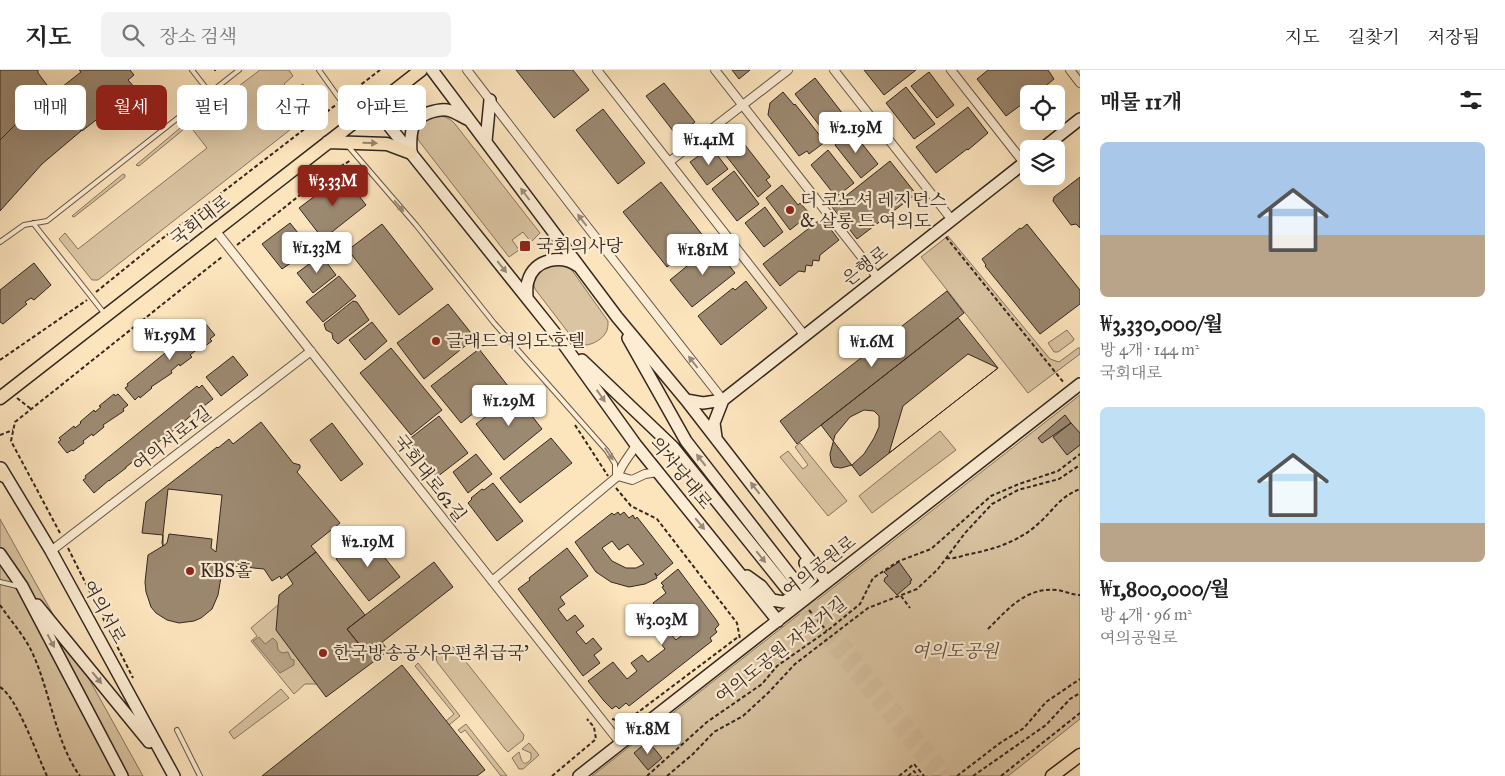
<!DOCTYPE html>
<html lang="ko">
<meta charset="utf-8">
<style>
body{margin:0;font-family:"IM FELL Great Primer","Noto Serif KR",serif;background:#f2f2f2;color:#222;height:100vh;display:flex;flex-direction:column;font-size:19px;white-space:nowrap}
*{box-sizing:border-box;margin:0}
p{font-size:16px;color:#767676}
.icon{flex:none;width:28px;height:28px;fill:none;stroke:currentColor;stroke-width:2;stroke-linecap:round;stroke-linejoin:round}
.map{position:relative;flex:1;overflow:hidden}
.side{display:flex;flex-direction:column;background:#fff;width:425px}
.side>*{flex:none}
.top-card{position:absolute;left:15px;top:15px;width:475px;height:45px;display:flex;gap:10px}
.fabs{position:absolute;left:1020px;top:15px;display:grid;gap:10px}
.fabs a{display:grid;place-items:center;width:45px;height:45px;border-radius:8px;background:#fff;box-shadow:0 5px 20px #0002;font-size:25px}
.price{position:absolute;translate:-50% -42px;padding:0 11px;border-radius:5px;background:#fff;color:#222;font-size:16px;line-height:32px;filter:drop-shadow(0 1px 2px #0008)}
.price::after{content:'';position:absolute;left:50%;top:30px;width:15px;height:11px;margin-left:-8px;background:inherit;clip-path:polygon(0 0,100% 0,50% 100%)}
.price.current{background:#8f2418;color:#fff}
ul{padding:0;list-style:none}
li{display:grid;align-content:center;gap:10px;height:265px;padding:0 20px}
li span{display:grid;place-items:center;height:155px;border-radius:8px;color:#555}
li>.icon{margin-inline-start:auto}
span .icon{width:90px;height:90px;fill:#fffc;stroke-width:1}
li b{font-size:21px}
h2{display:flex;justify-content:space-between;align-items:center;height:60px;padding:0 20px;font-size:21px}
.pill{padding:0 18px;border-radius:8px;background:#fff;box-shadow:0 5px 20px #0002;font-size:18px;line-height:45px}
.pill.current{background:#8f2418;color:#fff}
header{display:flex;align-items:center;gap:30px;box-sizing:border-box;height:70px;padding:0 25px;background:#fff;border-bottom:1px solid #e0e0e0}
header strong{font-size:24px}
nav{display:flex;gap:28px;margin-inline-start:auto;font-size:18px}
.search{width:350px;height:45px;background:#f2f2f2;display:flex;align-items:center;gap:12px;box-sizing:border-box;padding:0 18px;border-radius:8px;color:#767676;font-size:19px}
main{display:flex;flex:1;min-height:0}
.map>svg:first-child{display:block}
.green{fill:#dac4a2;stroke:#867660}
.water{fill:#b8a487;stroke:#83725d}
.building{fill:#9c8971;stroke:#33271f;fill-rule:evenodd}
.lines{fill:none;stroke-linecap:round;stroke-linejoin:round}
.secondary-tunnel{stroke:#d4be9d;stroke-width:11;stroke-dasharray:11 5.5;stroke-linecap:butt}
.lane-casing{stroke:#655646;stroke-width:6}
.street-casing{stroke:#655646;stroke-width:10}
.secondary-casing{stroke:#33271f;stroke-width:14}
.primary-casing{stroke:#33271f;stroke-width:15}
.path{stroke:#33271f;stroke-width:2;stroke-dasharray:4 2.5;stroke-linecap:butt}
.lane{stroke:#fdedd4;stroke-width:4}
.street{stroke:#fdedd4;stroke-width:8}
.secondary{stroke:#fdedd4;stroke-width:11}
.primary{stroke:#fce4bd;stroke-width:12}
.oneway{fill:#98866e}
.oneway2{fill:#988a7a}
.poi-dot{fill:#8f2418;stroke:#fdedd4;stroke-width:2}
.labels{text-anchor:middle;stroke-width:4.5;stroke-linejoin:round;paint-order:stroke}
.poi-label{font-size:18px;fill:#33271f;stroke:#fdedd4;text-anchor:start}
.street-label{font-size:18px;fill:#33271f;stroke:#fdedd4}
.park-label{font-size:18px;font-style:italic;fill:#5d4e40;stroke:#fdedd4}
</style>
<header>
<strong>지도</strong>
<div class="search"><svg class="icon" aria-label="search" viewBox="0 0 24 24"><circle cx="10" cy="10" r="6"/><path d="M15 15l6 6"/></svg>장소 검색</div>
<nav><a>지도</a><a>길찾기</a><a>저장됨</a></nav>
</header>
<main>
<div class="map">
<svg width="1080" height="706" viewBox="0 0 1080 706">
<rect width="100%" height="100%" fill="#fce4bd"/>
<filter id="stains"><feTurbulence type="fractalNoise" baseFrequency=".004" numOctaves="4"/><feColorMatrix values="0 0 0 0 .2 0 0 0 0 .09 0 0 0 0 .02 0 0 0 .5 -.17"/></filter>
<radialGradient id="worn" r=".72"><stop offset=".6" stop-color="#630" stop-opacity="0"/><stop offset="1" stop-color="#630" stop-opacity=".3"/></radialGradient>
<path class="green" d="M260 0H289L293 6 284 14 290 23 303 14 316 31 318 38 98 210H92L59 169 65 163 78 179 207 78 189 55 139 96 136 95 192 48 194 50Z
M436 46C445 46 449 48 455 54L540 163 531 172 523 162 512 170 519 180 509 187 419 71C414 58 425 50 436 46Z
M123 104 125 105V107L74 147 72 146Z
M948 166 1050 289 1059 292 1078 278H1080V284L1028 323 921 187Z
M556 193 569 196 608 251C608 254 608 257 607 260 603 271 587 278 577 274L535 219C530 205 545 198 556 193Z
M1067 260 1074 269 1073 271 1058 282H1054L1048 273Z
M1080 325V649L1008 706H592Z
M940 361 956 380 872 443 859 426Z
M800 373 847 431 828 446 780 387 788 381 803 399 808 395 795 377Z
M0 449 143 706H0Z
M278 535 317 614H305L294 624 251 571 257 566 251 558Z
M449 576 455 578 524 665 523 670 508 682 505 679 437 592 436 587Z
M418 593 460 646 449 655 446 651 454 644 415 596Z
M281 619 289 628 234 669 229 662Z
M466 654 507 706H501L465 660 461 663 458 660Z
M529 673 539 685 523 699H519L512 688 519 682C521 687 522 700 531 689V683L522 679Z"/>
<path class="water" d="M259 567 265 574 273 568 277 572 278 580 282 583 288 582 291 589 294 590V595L280 603 253 571Z"/>
<path class="building" d="M0 0H38V3L53 23 25 45 0 70Z
M79 0H130L134 5 128 10 136 19 82 61 53 24 81 2Z
M516 0H573L589 20 554 48Z
M732 0H750L739 9Z
M864 0H916L884 25Z
M988 0H1048L1054 9 1036 24H1029V29L1006 46 977 9Z
M929 2 954 35 937 48 911 16Z
M815 8 850 53 830 69 795 24Z
M664 13 695 52 677 66 646 26Z
M906 17 935 54 914 69 886 33Z
M783 22 794 35 795 34 825 72 809 84 807 81 799 86 768 45 770 33Z
M53 24 81 61 42 94 0 141V70L25 45Z
M968 37 988 63 968 80 967 79 936 103 916 77Z
M603 39 645 93 618 114 576 60Z
M852 61 878 94 861 108 835 75Z
M738 66 770 107 766 110 771 116 758 127 724 83 727 81 723 77Z
M711 77 728 99 707 115 690 92Z
M828 80 854 113 836 127 811 95Z
M890 91 916 124 857 169 832 137Z
M734 101 759 134 737 151 712 119Z
M343 105 366 135 323 169 299 138Z
M1080 107V158L1076 154 1071 155 1053 131 1054 127Z
M661 112 704 167 667 197 623 142Z
M782 115 798 135 800 133 810 144 790 160 766 128Z
M765 137 783 162 764 177 745 153Z
M822 148 839 170 820 185 819 191 813 190 812 196 806 195 805 202 799 201 780 216 763 194Z
M290 153 311 179 282 199 262 174Z
M382 154 433 219 399 245 348 180Z
M1027 154 1080 220V234L1040 264 985 196 986 195 982 189 1020 158 1021 159Z
M713 175 735 203 692 237 670 210Z
M321 185 336 205 313 223 297 203Z
M34 193 51 215 34 230 31 228 25 232 27 234 3 254 0 252V220Z
M339 206 356 226 323 252 306 232Z
M746 211 767 238 721 275 698 246 733 218 735 220Z
M947 221 964 243 797 374 780 351Z
M353 231 357 232 369 250 338 274 333 269 332 263 326 260 324 254Z
M448 234 475 268 424 309 397 273Z
M958 248 998 298 860 406 821 355Z
M372 252 387 271 365 290 349 270Z
M205 253 215 265 210 269 212 271 200 280 199 278 190 285 192 287 180 296 179 294 171 301 172 303 151 317 152 318 140 328 139 326 135 330 125 318 128 316 127 314 201 254 202 256Z
M391 278 442 340 411 365 360 303Z
M479 279 508 316 461 353 431 316Z
M968 284 998 298 889 383 903 336Z
M233 286 248 305 221 326 206 307Z
M202 315 213 329 204 336 203 335 180 355 179 354 173 359 174 360 126 397V398L109 411V410L94 423 83 410 86 408 85 406 197 316 199 318Z
M114 324 115 326 118 324 128 335 123 339 124 341 103 355 104 357 93 366 92 364 83 371 84 373 73 381 72 380 67 383 58 372 61 370 59 368 74 356 75 358 81 353 80 352 94 340 95 342 101 337 99 336Z
M515 324 542 359 504 390 476 354Z
M864 340 874 341 879 346V357L874 368 864 384 852 395 841 398 834 397 831 392 830 384 835 365 850 347Z
M1065 345 1071 353 1042 373 1038 368Z
M439 346 468 383 437 407 408 370Z
M261 352 293 393 300 395V398L297 402 340 453 311 476 316 482 281 509 280 506 272 511 264 499 223 495 218 525 212 539 201 548 194 551 179 553 167 550 156 543 151 537 146 522 145 512 148 485 163 476V465L142 463 146 432 217 377 218 378 229 369 233 374Z
M332 353 363 394 341 411 310 370Z
M1071 353 1080 363V375L1067 385 1053 367Z
M551 368 572 393 520 433 500 408Z
M476 384 492 404 468 423 453 402Z
M493 413 523 451 497 471 468 433 472 429 471 428 482 419 484 420Z
M168 419 222 425 216 482 211 478 212 469 169 464 167 473 163 476 162 473Z
M618 442 620 445 624 442 629 448 633 445 635 449 637 447 673 493 657 506 655 503 657 508 645 514 629 517 611 512 596 502 575 472 612 443 614 445ZM612 471 619 480 628 474 644 494 636 498H626L612 491 602 478Z
M367 465 400 507 369 531 336 489Z
M567 478 588 506 560 527 565 534 558 539 567 551 575 545 584 556 576 562 586 574 593 568 602 579 594 585 600 593 583 606 518 519 530 510 529 508Z
M316 482 365 545 347 559 367 584 382 572 388 581 326 627 276 560 279 525 293 514 287 504Z
M434 492 453 517 367 584 347 559Z
M899 492 912 510 910 511 911 513 897 525 884 511 885 508 888 506 884 502Z
M678 499 717 551 719 555 715 559 717 562 710 568 712 571 629 636 626 633 619 639 616 636 612 639 604 631 588 611 613 592 627 609 637 601 631 593 642 585 648 592 665 579 659 571 670 563 676 570 686 562 675 548 669 553 653 533 666 523 662 517 664 516 661 513Z
M402 595 485 700 477 706H262Z
M648 671 662 688 648 700 634 683Z"/>
<g class="lines">
<path class="secondary-tunnel" d="M801 519 949 706
M793 527 936 706"/>
<g class="lane-casing">
<path id="lane" d="M192 0 210 23
M319 0 354 49
M348 76 416 155 494 253 607 381 615 394V409
M33 153 104 243
M0 172 24 155 47 151 239 0
M0 512 17 516
M177 660 200 706"/>
</g>
<g class="street-casing">
<path id="street" d="M467 0 586 155 723 330
M597 0 805 266
M715 0 878 208
M834 0 952 150
M951 0 1024 93
M1070 0 1080 13
M669 92 788 0
M215 160 621 674
M618 406 632 410 645 404 658 402
M51 481 311 281
M492 511 618 406C621 394 630 386 636 375"/>
</g>
<g class="secondary-casing">
<path id="secondary" d="M432 0 617 247 686 330 827 512
M374 37 562 272 636 375 778 551
M486 71 490 30
M1042 79 1080 49
M411 83C410 66 410 50 428 43 434 41 440 39 447 40 454 41 462 47 469 50
M527 228C527 223 526 216 528 211 534 189 561 184 578 196
M628 268 686 371 795 511
M582 290 673 377 787 519
M686 330 703 333 723 330
M716 367 714 353 723 330 1029 89
M1 398 51 481 174 706
M0 484 22 516 122 706
M747 506 761 516 772 530 784 532 797 523 811 509V501L805 493
M37 535 149 672
M579 706 1080 314"/>
</g>
<g class="primary-casing">
<path id="primary" d="M328 72 387 74 411 83
M0 328 421 0
M0 401 4 406
M1052 706 1080 685"/>
</g>
<path class="path" d="M214 0H216
M346 26 380 0
M946 167 1064 313
M237 175 319 110 351 90
M96 222 159 171 337 34
M0 290 87 230
M17 328 31 339
M575 355 608 406
M0 365 13 360
M616 418 631 436 657 449 737 553 740 569
M60 463 11 371 15 352 223 186
M68 478 133 608
M946 488C953 489 959 487 965 485 992 480 1019 472 1039 453 1054 440 1059 427 1080 419
M901 526 910 538
M0 535C10 550 23 564 31 580 50 619 55 672 80 706
M809 540 827 561
M988 559C1008 539 1026 517 1057 520 1065 521 1072 525 1080 525
M0 617C17 627 37 685 47 706
M612 649 625 652 738 567
M552 706 596 669 594 657 587 649
M647 706 707 652 762 614 777 596 827 561 860 534 873 508 899 491 931 479 991 426 1019 414 1058 401 1080 384
M667 706 693 684 714 662 743 646 769 622 795 594 868 538 917 519 938 499 965 463 992 434 1018 420 1059 409 1080 395
M899 706 914 694 924 706
M908 706 914 701 918 706
M957 706 1000 673 1024 658 1046 632 1080 609
M973 706 1046 655 1070 629 1080 623
M1001 706 1080 643"/>
<use href="#lane" class="lane"/>
<use href="#street" class="street"/>
<use href="#secondary" class="secondary"/>
<use href="#primary" class="primary"/>
</g>
<defs><path id="oneway-solid" d="M-6-.8H1V-3.2L6.5 0L1 3.2V.8H-6Z" transform="scale(1.25)"/></defs>
<use class="oneway" href="#oneway-solid" transform="translate(370 73) rotate(2)"/>
<g class="oneway2">
<use href="#oneway-solid" transform="translate(525 124) rotate(-127)"/>
<use href="#oneway-solid" transform="translate(399 136) rotate(49)"/>
<use href="#oneway-solid" transform="translate(582 150) rotate(-128)"/>
<use href="#oneway-solid" transform="translate(502 197) rotate(51)"/>
<use href="#oneway-solid" transform="translate(693 292) rotate(-128)"/>
<use href="#oneway-solid" transform="translate(601 326) rotate(55)"/>
<use href="#oneway-solid" transform="translate(609 384) rotate(56)"/>
<use href="#oneway-solid" transform="translate(701 390) rotate(-128)"/>
<use href="#oneway-solid" transform="translate(755 418) rotate(-128)"/>
<use href="#oneway-solid" transform="translate(700 454) rotate(51)"/>
<use href="#oneway-solid" transform="translate(761 487) rotate(51)"/>
<use href="#oneway-solid" transform="translate(51 571) rotate(62)"/>
<use href="#oneway-solid" transform="translate(97 608) rotate(51)"/>
</g>
<g class="poi-dot">
<circle cx="790" cy="140" r="5"/>
<rect x="519" y="170" width="12" height="12" rx="2.5"/>
<circle cx="436" cy="271" r="5"/>
<circle cx="190" cy="501" r="5"/>
<circle cx="323" cy="583" r="5"/>
</g>
<g class="labels">
<g class="poi-label">
<text x="800" y="136">더 코노셔 레지던스<tspan x="800" dy="21">&amp; 살롱 드 여의도</tspan></text>
<text x="536" y="182">국회의사당</text>
<text x="446" y="277">글래드여의도호텔</text>
<text x="200" y="507">KBS홀</text>
<text x="333" y="589">한국방송공사우편취급국'</text>
</g>
<g class="street-label">
<text transform="translate(200 150) rotate(-38)" y="6">국회대로</text>
<text transform="translate(865 196) rotate(-38)" y="6">은행로</text>
<text transform="translate(172 369) rotate(-38)" y="6">여의서로1길</text>
<text transform="translate(681 403) rotate(51)" y="6">의사당대로</text>
<text transform="translate(430 408) rotate(52)" y="6">국회대로62길</text>
<text transform="translate(819 496) rotate(-38)" y="6">여의공원로</text>
<text transform="translate(104 542) rotate(61)" y="6">여의서로</text>
<text transform="translate(781 580) rotate(-38)" y="6">여의도공원 자전거길</text>
</g>
<g class="park-label">
<text x="955" y="587">여의도공원</text>
</g>
</g>
<rect width="100%" height="100%" filter="url(#stains)"/>
<rect width="100%" height="100%" fill="url(#worn)"/>
</svg>
<div class="fabs">
<a><svg class="icon" aria-label="locate" viewBox="0 0 24 24"><circle cx="12" cy="12" r="6"/><path d="M12 2v4M12 18v4M2 12h4M18 12h4"/></svg></a>
<a><svg class="icon" aria-label="layers" viewBox="0 0 24 24"><path d="M12 4l9 5-9 5-9-5zM3 14l9 5 9-5"/></svg></a>
</div>
<b class="price" style="left:856px;top:84px">₩2.19M</b>
<b class="price" style="left:709px;top:96px">₩1.41M</b>
<b class="price current" style="left:333px;top:137px">₩3.33M</b>
<b class="price" style="left:317px;top:204px">₩1.33M</b>
<b class="price" style="left:703px;top:206px">₩1.81M</b>
<b class="price" style="left:170px;top:291px">₩1.59M</b>
<b class="price" style="left:872px;top:298px">₩1.6M</b>
<b class="price" style="left:509px;top:357px">₩1.29M</b>
<b class="price" style="left:368px;top:498px">₩2.19M</b>
<b class="price" style="left:662px;top:576px">₩3.03M</b>
<b class="price" style="left:648px;top:685px">₩1.8M</b>
<div class="top-card">
<a class="pill">매매</a>
<a class="pill current">월세</a>
<a class="pill">필터</a>
<a class="pill">신규</a>
<a class="pill">아파트</a>
</div>
</div>
<section class="side">
<h2>매물 11개<svg class="icon" aria-label="filters" viewBox="0 0 24 24"><path d="M4 7h16M4 17h16"/><circle cx="9" cy="7" r="2"/><circle cx="15" cy="17" r="2"/></svg></h2>
<ul>
<li><span style="background:linear-gradient(#a9c7e8 60%,#b9a48a 0)"><svg class="icon" aria-label="home" viewBox="0 0 24 24"><path d="M3 11l9-7 9 7M6 9v11h12V9"/></svg></span><div><b>₩3,330,000/월</b><p>방 4개 · 144 m²</p><p>국회대로</p></div></li>
<li><span style="background:linear-gradient(#bfe0f5 75%,#b9a48a 0)"><svg class="icon" aria-label="home" viewBox="0 0 24 24"><path d="M3 11l9-7 9 7M6 9v11h12V9"/></svg></span><div><b>₩1,800,000/월</b><p>방 4개 · 96 m²</p><p>여의공원로</p></div></li>
</ul>
</section>
</main>
